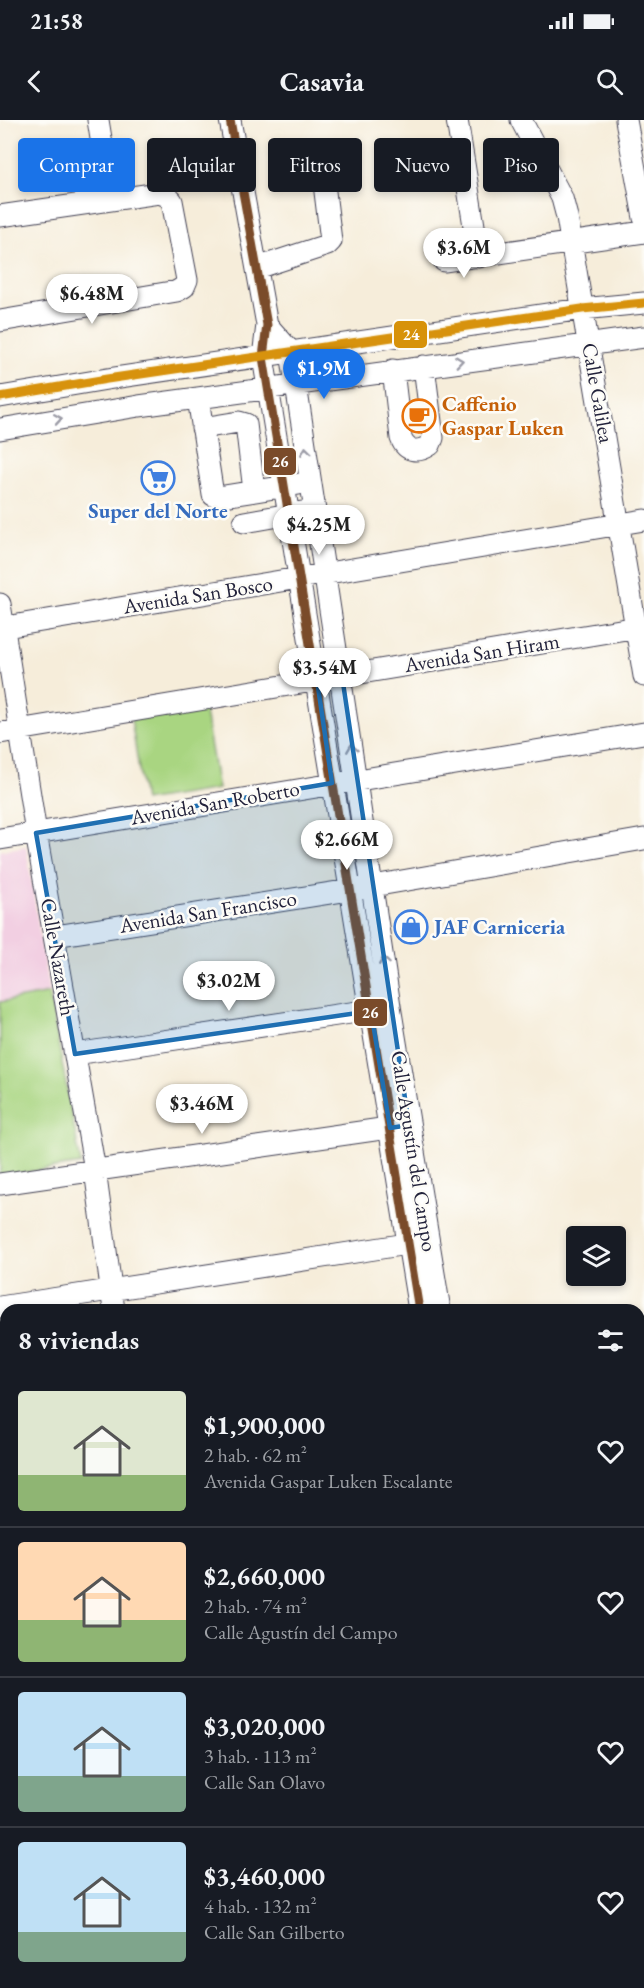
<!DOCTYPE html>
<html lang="es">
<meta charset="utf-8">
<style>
body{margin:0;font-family:"EB Garamond",serif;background:#242831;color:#f1f3f6;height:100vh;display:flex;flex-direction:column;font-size:22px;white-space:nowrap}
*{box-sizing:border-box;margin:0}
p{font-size:20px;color:#9ea1a6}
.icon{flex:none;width:33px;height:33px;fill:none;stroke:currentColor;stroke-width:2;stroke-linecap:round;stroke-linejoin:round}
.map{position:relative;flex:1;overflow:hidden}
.drawer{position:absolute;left:0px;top:1184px;width:645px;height:686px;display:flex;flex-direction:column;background:#171b24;border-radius:18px 18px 0 0;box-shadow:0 3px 9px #0003}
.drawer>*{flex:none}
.guide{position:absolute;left:18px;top:18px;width:609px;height:54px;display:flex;gap:12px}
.fabs{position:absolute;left:566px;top:1106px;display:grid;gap:12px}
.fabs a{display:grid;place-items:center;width:60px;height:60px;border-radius:6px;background:#171b24;box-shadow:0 3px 9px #0003;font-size:30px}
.price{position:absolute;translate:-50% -51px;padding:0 14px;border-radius:21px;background:#fff;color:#222;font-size:20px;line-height:39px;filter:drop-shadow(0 2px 3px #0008)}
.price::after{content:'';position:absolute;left:50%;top:36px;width:18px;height:14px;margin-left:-9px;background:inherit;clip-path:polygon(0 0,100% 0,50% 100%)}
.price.current{background:#1a73e8;color:#fff}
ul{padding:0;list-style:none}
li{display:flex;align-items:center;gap:18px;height:150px;padding:0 18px}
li+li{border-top:2px solid #363941}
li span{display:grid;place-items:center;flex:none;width:168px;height:120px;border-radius:6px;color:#555}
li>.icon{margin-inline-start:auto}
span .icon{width:72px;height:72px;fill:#fffc;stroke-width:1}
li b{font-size:26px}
h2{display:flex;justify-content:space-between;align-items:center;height:72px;padding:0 18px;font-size:26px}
.chip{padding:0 21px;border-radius:6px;background:#171b24;box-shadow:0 3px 9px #0003;font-size:21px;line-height:54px}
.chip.current{background:#1a73e8;color:#fff}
.status{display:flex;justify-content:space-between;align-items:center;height:42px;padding:0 30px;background:#171b24;direction:ltr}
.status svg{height:16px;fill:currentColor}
header{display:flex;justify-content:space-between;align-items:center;height:78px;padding:0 18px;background:#171b24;font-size:27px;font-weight:700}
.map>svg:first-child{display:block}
.built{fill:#f2cfe2}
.green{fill:#a9d581;stroke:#667c5e;stroke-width:1.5}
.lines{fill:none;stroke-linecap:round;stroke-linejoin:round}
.minor-casing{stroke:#424053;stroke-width:23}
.minor{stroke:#fff;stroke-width:21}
.bus-1-casing{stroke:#fdfcf7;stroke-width:14}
.bus-2-casing{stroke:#fdfcf7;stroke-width:14}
.bus-1{stroke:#7a4b2a;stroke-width:9}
.bus-2{stroke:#d79209;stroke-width:9}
.oneway{stroke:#9c9ca7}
.marked{fill:#1f6fb2;fill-opacity:0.2;stroke:#1f6fb2;stroke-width:4.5;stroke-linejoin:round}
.labels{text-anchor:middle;stroke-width:5;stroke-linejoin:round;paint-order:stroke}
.street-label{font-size:21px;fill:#22223b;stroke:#fdfcf7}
.food-label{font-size:21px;font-weight:bold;fill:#c56008;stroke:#fdfcf7;text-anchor:start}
.shop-label{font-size:21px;font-weight:bold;fill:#366cbe;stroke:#fdfcf7}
.line-badge{stroke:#fdfcf7;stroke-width:2}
.badge-label{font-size:16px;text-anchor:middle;font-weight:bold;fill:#fff}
</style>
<div class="status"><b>21:58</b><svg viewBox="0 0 49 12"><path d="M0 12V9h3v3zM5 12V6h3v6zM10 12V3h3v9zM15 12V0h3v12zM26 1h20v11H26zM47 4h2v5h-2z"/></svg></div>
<header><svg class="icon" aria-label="back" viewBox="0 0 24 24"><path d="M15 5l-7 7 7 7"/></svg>Casavia<svg class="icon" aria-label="search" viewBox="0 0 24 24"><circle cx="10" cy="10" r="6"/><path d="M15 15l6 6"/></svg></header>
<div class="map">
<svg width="644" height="1868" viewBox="0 0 644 1868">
<rect width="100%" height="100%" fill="#fdfcf7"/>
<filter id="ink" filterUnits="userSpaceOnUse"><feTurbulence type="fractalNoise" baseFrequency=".0167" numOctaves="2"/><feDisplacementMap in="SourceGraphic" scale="12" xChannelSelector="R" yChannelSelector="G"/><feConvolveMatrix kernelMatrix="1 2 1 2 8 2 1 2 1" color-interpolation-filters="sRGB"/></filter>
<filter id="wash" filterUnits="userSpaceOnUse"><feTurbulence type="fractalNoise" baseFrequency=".008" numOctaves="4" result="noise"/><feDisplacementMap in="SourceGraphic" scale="24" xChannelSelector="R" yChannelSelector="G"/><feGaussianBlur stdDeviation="1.35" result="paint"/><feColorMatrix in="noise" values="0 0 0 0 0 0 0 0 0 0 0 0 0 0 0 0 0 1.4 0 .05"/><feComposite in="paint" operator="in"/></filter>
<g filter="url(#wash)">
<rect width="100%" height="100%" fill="#f6edda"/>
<path class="built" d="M26 726 49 873 0 882V731Z"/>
<path class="green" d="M204 586 218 669 144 681 131 599Z
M49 873 81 1044 0 1056V882Z
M644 1341V1868H382V1863H639V1342Z
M6 1808V1863H89L88 1868H0V1809Z"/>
</g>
<g filter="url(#ink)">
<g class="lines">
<g class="minor-casing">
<path id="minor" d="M98 0 111 80
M230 0 267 205 263 237 419 1190
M457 0 479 137
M521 0 562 78 567 97 644 556
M626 0 644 98
M0 96 159 73 167 76 172 81 187 160 184 167 177 171 0 201
M444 141 644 112
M257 148 327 125 331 121 320 31
M267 205 291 232 390 886 440 1190
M393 250 401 318C406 332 418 333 430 325L433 318 424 246
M0 277 107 259 582 189 644 183
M198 278 213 375 218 377 299 364
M202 308 239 302 246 304 254 371
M0 309 139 286 644 217
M244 402 302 392
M0 484 36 713 95 1050 114 1190
M0 508 644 400
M0 613 644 506
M0 719 644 613
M55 816 350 770 644 719
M75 934 384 888
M0 1064 402 1006
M0 1187 420 1122
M0 1306 6 1305
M639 1318 644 1316
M639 1354 643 1359 644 1419
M0 1438H6
M639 1521H644
M0 1574 6 1573
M0 1649 6 1648
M639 1666H644
M0 1754 6 1753
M639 1842H644
M353 1863 354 1868
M527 1863 528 1868
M97 1868 98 1863
M172 1868 202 1863"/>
</g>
<use href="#minor" class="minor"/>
<g class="bus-1-casing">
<path id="bus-1" d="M230 0 267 205 263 237 419 1190"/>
</g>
<g class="bus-2-casing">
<path id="bus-2" d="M0 277 107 259 582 189 644 183"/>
</g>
<use href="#bus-1" class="bus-1"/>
<use href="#bus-2" class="bus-2"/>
</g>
<defs><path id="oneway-chevron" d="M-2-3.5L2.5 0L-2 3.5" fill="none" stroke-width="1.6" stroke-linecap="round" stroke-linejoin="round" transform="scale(1.5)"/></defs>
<g class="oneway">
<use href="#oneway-chevron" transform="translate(459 241) rotate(-8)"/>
<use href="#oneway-chevron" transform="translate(58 299) rotate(-9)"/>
<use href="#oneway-chevron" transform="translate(306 331) rotate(-98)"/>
<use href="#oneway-chevron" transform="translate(352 628) rotate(-98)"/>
<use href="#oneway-chevron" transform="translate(384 841) rotate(-98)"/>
</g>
</g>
<path class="marked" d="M342 556 409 1005 390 1008 371 891 75 934 36 713 332 663 317 560Z"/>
<defs>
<g id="cafe-ring" transform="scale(1.725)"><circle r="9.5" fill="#fdfcf7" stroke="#e8710a" stroke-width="1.5"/><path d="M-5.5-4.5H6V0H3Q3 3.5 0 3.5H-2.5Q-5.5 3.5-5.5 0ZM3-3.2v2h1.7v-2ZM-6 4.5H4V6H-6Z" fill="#e8710a"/></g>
<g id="supermarket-ring" transform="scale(1.725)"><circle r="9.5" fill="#fdfcf7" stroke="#3f7fe0" stroke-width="1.5"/><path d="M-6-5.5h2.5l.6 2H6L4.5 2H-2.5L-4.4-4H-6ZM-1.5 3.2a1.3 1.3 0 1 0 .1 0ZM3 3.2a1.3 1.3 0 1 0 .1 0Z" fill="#3f7fe0"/></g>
<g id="shop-ring" transform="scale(1.725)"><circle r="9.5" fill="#fdfcf7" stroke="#3f7fe0" stroke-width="1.5"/><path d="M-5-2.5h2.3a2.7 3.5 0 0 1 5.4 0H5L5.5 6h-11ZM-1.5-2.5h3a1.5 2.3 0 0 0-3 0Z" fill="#3f7fe0"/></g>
</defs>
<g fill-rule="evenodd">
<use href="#cafe-ring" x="419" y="296"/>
<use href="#supermarket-ring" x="158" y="358"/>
<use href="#shop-ring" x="411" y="807"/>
</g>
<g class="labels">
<g class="street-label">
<text transform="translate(598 273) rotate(80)" y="7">Calle Galilea</text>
<text transform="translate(198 475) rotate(-9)" y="7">Avenida San Bosco</text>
<text transform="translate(482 533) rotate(-9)" y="7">Avenida San Hiram</text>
<text transform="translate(215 683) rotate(-10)" y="7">Avenida San Roberto</text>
<text transform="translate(208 792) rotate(-9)" y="7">Avenida San Francisco</text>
<text transform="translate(58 837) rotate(80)" y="7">Calle Nazareth</text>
<text transform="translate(414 1031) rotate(81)" y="7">Calle Agustín del Campo</text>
</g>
<g class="food-label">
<text x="442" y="291">Caffenio<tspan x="442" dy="24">Gaspar Luken</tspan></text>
</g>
<g class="shop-label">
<text x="158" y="398">Super del Norte</text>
<text x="434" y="814" text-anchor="start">JAF Carniceria</text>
</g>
</g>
<g class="line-badge">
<rect x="393" y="200" width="35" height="29" rx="6" fill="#d79209"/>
<rect x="263" y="327" width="34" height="29" rx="6" fill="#7a4b2a"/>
<rect x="353" y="878" width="35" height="29" rx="6" fill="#7a4b2a"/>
</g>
<g class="badge-label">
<text x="411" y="220">24</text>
<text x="280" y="347">26</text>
<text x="370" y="898">26</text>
</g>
</svg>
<div class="fabs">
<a><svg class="icon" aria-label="layers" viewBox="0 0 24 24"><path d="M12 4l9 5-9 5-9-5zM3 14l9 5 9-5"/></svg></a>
</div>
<b class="price" style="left:464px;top:159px">$3.6M</b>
<b class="price" style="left:92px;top:205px">$6.48M</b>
<b class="price current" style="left:324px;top:280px">$1.9M</b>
<b class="price" style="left:319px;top:436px">$4.25M</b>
<b class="price" style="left:325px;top:579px">$3.54M</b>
<b class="price" style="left:347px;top:751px">$2.66M</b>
<b class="price" style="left:229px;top:892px">$3.02M</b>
<b class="price" style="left:202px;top:1015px">$3.46M</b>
<div class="guide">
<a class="chip current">Comprar</a>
<a class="chip">Alquilar</a>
<a class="chip">Filtros</a>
<a class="chip">Nuevo</a>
<a class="chip">Piso</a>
</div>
<section class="drawer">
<h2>8 viviendas<svg class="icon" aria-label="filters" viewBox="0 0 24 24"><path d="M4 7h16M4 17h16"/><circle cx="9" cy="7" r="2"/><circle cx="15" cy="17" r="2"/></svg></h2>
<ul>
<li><span style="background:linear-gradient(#dfe7d0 70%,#8fb573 0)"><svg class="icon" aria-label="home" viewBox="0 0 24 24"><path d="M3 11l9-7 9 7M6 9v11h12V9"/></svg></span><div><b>$1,900,000</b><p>2 hab. · 62 m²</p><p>Avenida Gaspar Luken Escalante</p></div><svg class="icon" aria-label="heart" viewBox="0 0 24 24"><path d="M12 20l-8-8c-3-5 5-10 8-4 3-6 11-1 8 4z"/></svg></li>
<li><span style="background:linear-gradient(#ffd9b3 65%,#8fb573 0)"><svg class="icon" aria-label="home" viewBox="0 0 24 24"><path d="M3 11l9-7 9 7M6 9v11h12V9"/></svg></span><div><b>$2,660,000</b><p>2 hab. · 74 m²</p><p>Calle Agustín del Campo</p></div><svg class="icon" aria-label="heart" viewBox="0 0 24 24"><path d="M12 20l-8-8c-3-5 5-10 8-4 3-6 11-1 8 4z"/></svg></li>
<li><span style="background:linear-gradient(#bfe0f5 70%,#7fa58c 0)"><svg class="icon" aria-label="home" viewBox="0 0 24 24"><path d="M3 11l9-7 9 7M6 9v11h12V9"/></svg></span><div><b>$3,020,000</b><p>3 hab. · 113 m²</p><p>Calle San Olavo</p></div><svg class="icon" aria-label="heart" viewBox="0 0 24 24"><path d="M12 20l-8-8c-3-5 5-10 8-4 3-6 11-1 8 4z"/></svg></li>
<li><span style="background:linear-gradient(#bfe0f5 75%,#7fa58c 0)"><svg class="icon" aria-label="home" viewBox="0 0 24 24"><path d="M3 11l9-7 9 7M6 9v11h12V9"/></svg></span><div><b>$3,460,000</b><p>4 hab. · 132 m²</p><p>Calle San Gilberto</p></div><svg class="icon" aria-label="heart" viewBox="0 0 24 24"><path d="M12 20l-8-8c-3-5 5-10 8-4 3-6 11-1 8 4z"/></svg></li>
</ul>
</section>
</div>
